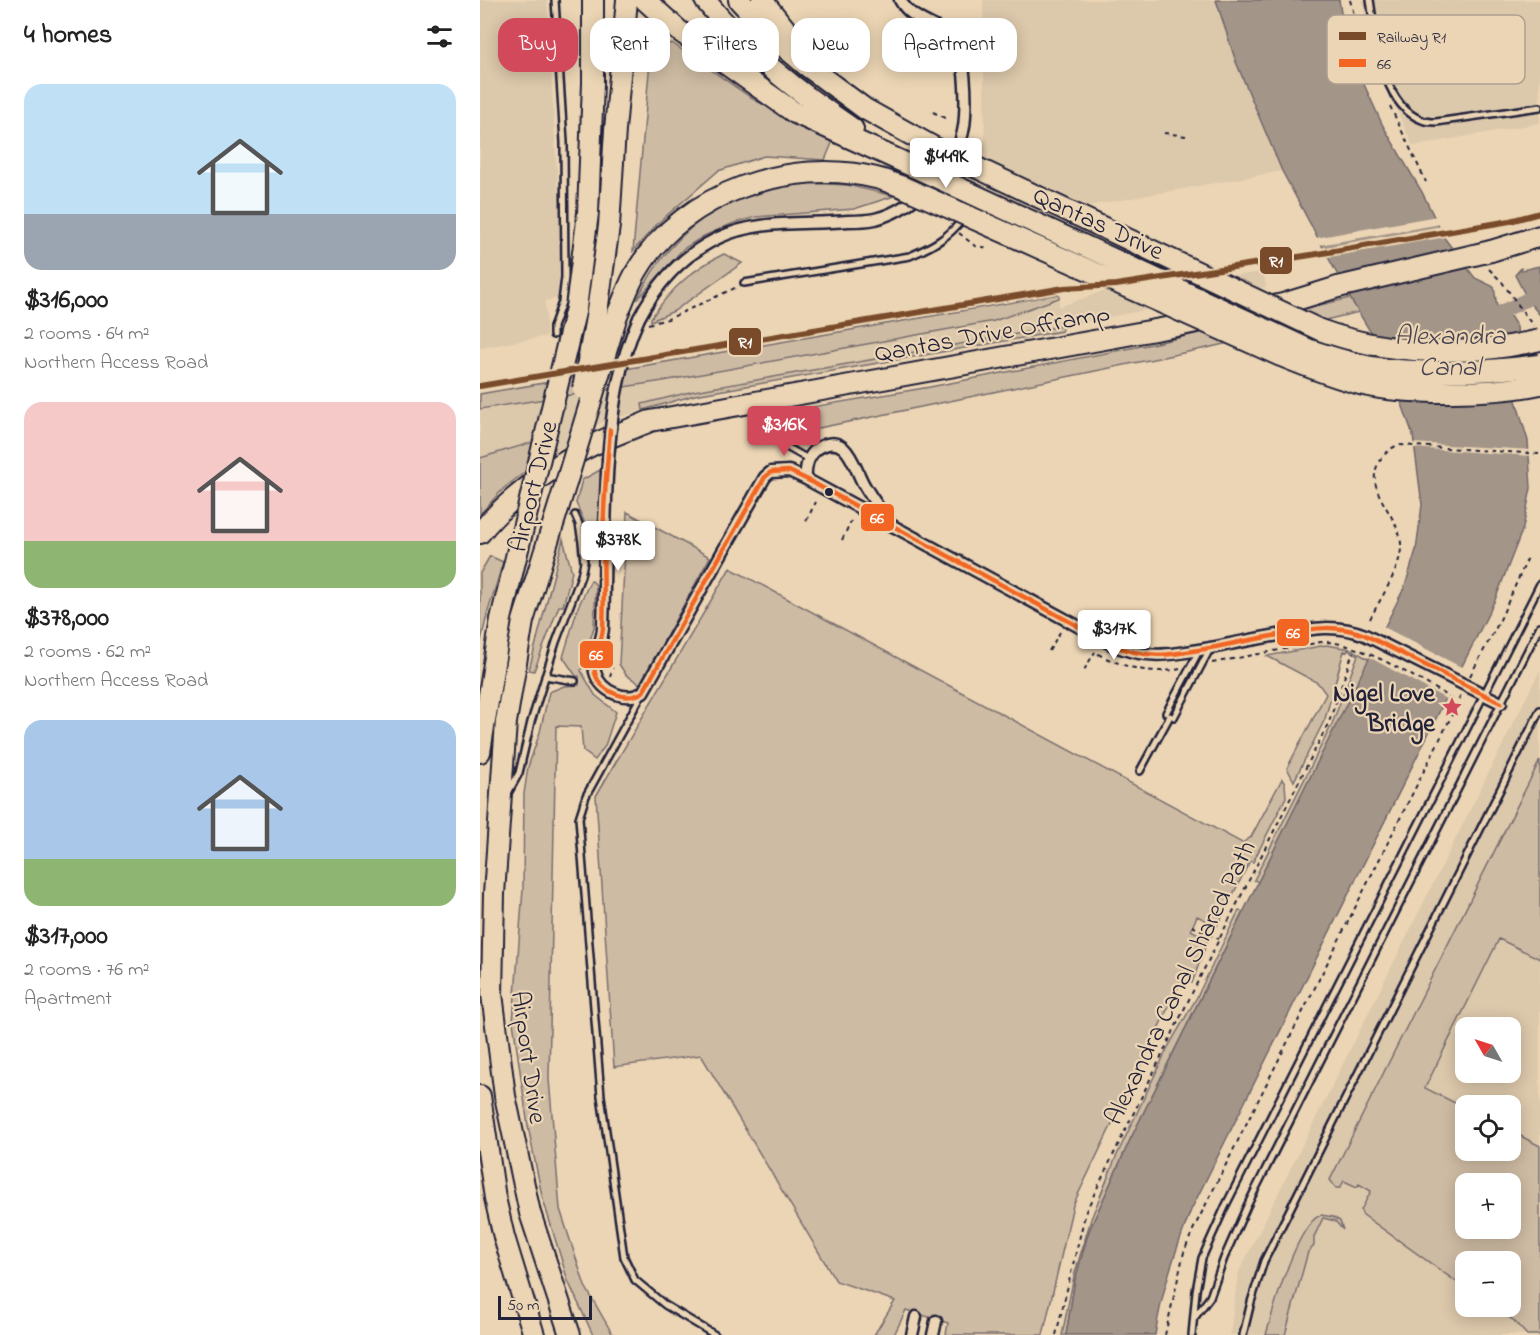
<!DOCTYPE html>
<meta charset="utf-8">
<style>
body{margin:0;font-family:"Indie Flower",sans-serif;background:#f2f2f2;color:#222;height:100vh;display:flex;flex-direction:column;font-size:22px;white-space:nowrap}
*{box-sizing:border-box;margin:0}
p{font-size:20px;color:#767676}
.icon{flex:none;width:33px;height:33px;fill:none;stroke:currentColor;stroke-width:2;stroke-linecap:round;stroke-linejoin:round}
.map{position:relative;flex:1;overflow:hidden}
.details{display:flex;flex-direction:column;background:#fff;width:480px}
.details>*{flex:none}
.guide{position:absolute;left:18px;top:18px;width:570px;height:54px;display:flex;gap:12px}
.needle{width:39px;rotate:309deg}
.buttons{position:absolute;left:975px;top:1017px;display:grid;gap:12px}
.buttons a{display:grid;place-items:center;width:66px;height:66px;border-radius:12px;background:#fff;box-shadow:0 3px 15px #0003;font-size:30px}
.scale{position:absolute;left:18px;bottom:15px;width:94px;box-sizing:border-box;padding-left:6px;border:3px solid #22223b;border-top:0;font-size:16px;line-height:21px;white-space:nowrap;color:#22223b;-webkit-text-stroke:4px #ebd5b4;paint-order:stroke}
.price{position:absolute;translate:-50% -51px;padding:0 14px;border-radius:6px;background:#fff;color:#222;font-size:20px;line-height:39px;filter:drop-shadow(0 2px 3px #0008)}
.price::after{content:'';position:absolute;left:50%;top:36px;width:18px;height:14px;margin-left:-9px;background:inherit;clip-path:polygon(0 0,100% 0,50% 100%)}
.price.active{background:#d1495b;color:#fff}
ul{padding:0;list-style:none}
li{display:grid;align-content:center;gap:12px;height:318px;padding:0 24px}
li span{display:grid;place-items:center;height:186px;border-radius:18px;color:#555}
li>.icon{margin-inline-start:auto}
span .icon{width:108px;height:108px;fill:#fffc;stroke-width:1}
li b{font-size:26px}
h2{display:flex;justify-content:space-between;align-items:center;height:72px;padding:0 24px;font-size:26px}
.chip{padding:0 21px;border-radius:18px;background:#fff;box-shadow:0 3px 15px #0003;font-size:21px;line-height:54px}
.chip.active{background:#d1495b;color:#fff}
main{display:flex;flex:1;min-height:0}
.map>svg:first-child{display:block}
.built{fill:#dcc8ab;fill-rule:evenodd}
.green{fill:#cebba3;stroke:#786e6f;stroke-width:1.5;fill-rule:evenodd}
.water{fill:#a49589;stroke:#70676a;stroke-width:1.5}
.pier{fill:#ebd5b4}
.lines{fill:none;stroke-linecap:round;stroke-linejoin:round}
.canal{stroke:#a49589;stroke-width:14}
.lane-casing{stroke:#22223b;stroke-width:10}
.street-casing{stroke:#22223b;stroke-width:15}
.highway-casing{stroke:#22223b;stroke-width:24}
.path{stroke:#22223b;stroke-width:2;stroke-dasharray:4.5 4.5;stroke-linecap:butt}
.lane{stroke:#ebd5b4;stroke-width:5}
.street{stroke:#ebd5b4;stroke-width:10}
.highway{stroke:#ebd5b4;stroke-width:20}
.street-bridge-casing{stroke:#22223b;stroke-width:15;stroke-linecap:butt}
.highway-bridge-casing{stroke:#22223b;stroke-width:24;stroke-linecap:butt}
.street-bridge{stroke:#ebd5b4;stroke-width:10}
.highway-bridge{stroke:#ebd5b4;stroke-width:20}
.bus-1-casing{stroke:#ebd5b4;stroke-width:9}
.bus-1{stroke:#f26522;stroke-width:4.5}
.rail-1-casing{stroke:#ebd5b4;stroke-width:10}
.rail-1{stroke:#7a4b2a;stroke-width:6}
.bus-dot{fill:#22223b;stroke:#ebd5b4;stroke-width:2}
.labels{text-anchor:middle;stroke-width:4.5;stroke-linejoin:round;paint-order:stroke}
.street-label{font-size:26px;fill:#22223b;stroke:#ebd5b4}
.poi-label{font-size:26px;font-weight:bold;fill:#22223b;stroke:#ebd5b4;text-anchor:end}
.water-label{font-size:27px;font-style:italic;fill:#494452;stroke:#ebd5b4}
.key{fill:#ebd5b4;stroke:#af9f90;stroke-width:1.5}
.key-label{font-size:16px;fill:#22223b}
.line-badge{stroke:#ebd5b4;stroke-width:2}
.badge-label{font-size:16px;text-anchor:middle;font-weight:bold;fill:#fff}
</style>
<main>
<section class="details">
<h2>4 homes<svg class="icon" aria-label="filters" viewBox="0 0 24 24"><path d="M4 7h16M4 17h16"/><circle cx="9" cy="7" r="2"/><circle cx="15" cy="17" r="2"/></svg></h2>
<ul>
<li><span style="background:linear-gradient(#bfe0f5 70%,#9aa5b1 0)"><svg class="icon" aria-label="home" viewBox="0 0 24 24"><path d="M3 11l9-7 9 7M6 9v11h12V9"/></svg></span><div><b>$316,000</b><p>2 rooms · 64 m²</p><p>Northern Access Road</p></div></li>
<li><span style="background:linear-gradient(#f6c9c9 75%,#8fb573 0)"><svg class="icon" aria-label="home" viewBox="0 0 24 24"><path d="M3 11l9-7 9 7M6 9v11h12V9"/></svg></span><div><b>$378,000</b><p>2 rooms · 62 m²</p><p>Northern Access Road</p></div></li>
<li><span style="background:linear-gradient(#a9c7e8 75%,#8fb573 0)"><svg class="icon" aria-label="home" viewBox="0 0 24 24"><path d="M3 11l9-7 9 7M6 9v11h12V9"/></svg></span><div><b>$317,000</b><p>2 rooms · 76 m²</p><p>Apartment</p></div></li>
</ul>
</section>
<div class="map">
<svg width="1060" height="1335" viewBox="0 0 1060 1335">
<rect width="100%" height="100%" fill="#ebd5b4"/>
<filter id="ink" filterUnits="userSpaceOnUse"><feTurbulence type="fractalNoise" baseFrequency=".0167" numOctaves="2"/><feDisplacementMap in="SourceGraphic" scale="12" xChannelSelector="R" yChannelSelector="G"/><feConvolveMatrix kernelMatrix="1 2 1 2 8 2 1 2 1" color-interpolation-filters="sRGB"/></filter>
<g filter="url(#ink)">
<path class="built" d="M0 0H67L84 297 65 301 67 336 0 348Z
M503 0H736L756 62 802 171 506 224Z
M882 0H1060V123L933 146 893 57Z
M784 272 786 287 582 326 214 391 163 404V410L121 423 53 466 60 440 0 458V409L183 381 514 321 579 298V307L621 292Z
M1060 670V1335H750L758 1274ZM986 1028H1030V1072H986ZM986 1106H1030V1150H986ZM986 1184H1030V1228H986ZM986 1262H1030V1306H986Z"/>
<path class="green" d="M192 43 276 101 355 136 345 160 284 156 238 171 177 224 153 251 171 50Z
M326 183 367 185 414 196 374 209 276 217 254 223 224 236 203 249 157 300C183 244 224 207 285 189 298 185 313 185 326 183Z
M244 254 262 263 194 311 171 321V318C191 289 212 269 244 254Z
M579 294V298L514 321 183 381 0 409V394Z
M870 298 879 312 727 348 324 431 320 409 450 387 672 344Z
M582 326V331L215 395 163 410 162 404 214 391Z
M60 440 53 466 24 488 0 514V458Z
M120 470 118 545 115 546 96 503 102 480Z
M147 512 230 557 160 684 146 675 139 664Z
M83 539 92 572 83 606H79L54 671 49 670Z
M10 556 23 562 7 615 0 645V573Z
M250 568 762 843 771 837 802 779 805 784 806 797 773 862 770 861 737 926 717 916 711 930 728 939 712 983 702 979 593 1205 563 1335H466L468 1323 426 1310 414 1335H394L415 1301 356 1281 221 1055 134 1067 116 796Z
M111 580 116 585 114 627 101 671 115 695 136 712 125 746 115 760 103 751 101 727 76 726 69 1079 80 1209 105 1286 133 1335H113L88 1281 62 1196 48 1126 33 1022 43 889 44 794 48 767 60 732 69 692 84 686 99 685V676H96L83 657 98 607Z
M846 645 871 649 890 660 778 882 774 880 852 724 878 655 868 650 867 652 864 651 845 719 814 781 807 768 846 694 838 683 787 656Z
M1060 760V959L1019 939 945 1088 985 1108 986 1150H1030L1031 1131 1060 1146V1335H1047L1033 1320 1013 1307 1030 1306V1262H986L985 1288 882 1214 881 1210 891 1191 879 1184 877 1187 864 1181 860 1188H856L850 1180ZM986 1184H1030V1228H986Z
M759 910 763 912 650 1140 609 1231 595 1280 586 1335H582L594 1276 611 1219 636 1157 688 1047 716 999Z
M841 1215 853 1217 860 1221 863 1230 855 1221 843 1218 834 1237V1246L828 1252 805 1335H786C793 1310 817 1223 841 1215Z"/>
<path class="water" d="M736 0H859L863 25 877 69 903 126 942 192 965 239 995 278 1014 287 1017 307 1026 310 1037 327 1039 351 1032 387 1048 441 1051 488 1043 528 1015 600 711 1210C695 1252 682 1290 675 1335H586L595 1280 609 1231 650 1140 925 586 936 550 942 505 933 435 905 356 870 298 802 171 756 62Z
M1060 266V315L1049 302 1035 275 1041 268 1042 270Z"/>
<path class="pier" d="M957 216 961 224 839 245 835 238Z
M962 226 966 234 844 256 840 248Z
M931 443 1052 450V456L932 448Z
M902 626 979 666 985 667 968 700 887 656Z"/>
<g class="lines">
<path class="canal" d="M1011 317 1060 293"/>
<g class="lane-casing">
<path id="lane" d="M890 0C896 37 901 105 942 120 946 122 952 122 956 122L1060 107
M264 283 430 256C451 247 470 237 483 218
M73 335V327L82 302 85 277 84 142 75 0
M303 445 328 459
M65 676 95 681
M161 696 106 796 99 818 121 1096 144 1257 155 1280 185 1305 235 1335
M686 713 719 651
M694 717 730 649
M660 771 690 716
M28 793 39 773 51 722 76 642 101 576 104 562 102 542 99 524 95 515
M715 1317 730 1297 744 1258 767 1206 1060 626
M712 1335 716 1291 722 1258 745 1207 1060 584
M763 1335 771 1302 784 1261 1060 710"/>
</g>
<g class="street-casing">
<path id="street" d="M159 318C177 283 203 255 238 238 278 219 324 225 368 221 376 221 386 221 395 219 420 213 441 196 458 177 474 159 484 141 485 116 486 98 486 56 474 41 459 23 433 23 420 0
M128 460C124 516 125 571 123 627 123 642 112 657 115 672 120 692 147 703 163 692L285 477 291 472 309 471 326 479 629 643C667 662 696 654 736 647 758 642 781 638 804 634 832 628 857 624 885 635L1021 703
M326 479C325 467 327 457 337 449 367 429 374 468 384 485 392 499 402 512 411 525
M432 1335 436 1317
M453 1335 456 1321"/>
</g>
<g class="highway-casing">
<path id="highway" d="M165 0 198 30 315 113 434 167
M225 0C266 52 319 93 373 129
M259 0 294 38 327 66 385 109 455 148
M282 0 315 41 328 52
M1011 251 1060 236
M96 308 108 213 113 83V0
M117 312 129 226 135 130 147 0
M137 315C144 300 149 283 158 269 204 192 312 157 396 178 405 180 414 184 423 187
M86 483 43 621 26 722 14 894 12 994 25 1096 50 1213 90 1335
M0 533C25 501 67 471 101 451 122 439 147 431 170 421L697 326 803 304 858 287
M0 752 21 619 47 512
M0 1096 15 1198 24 1237 54 1335"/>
</g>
<path class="path" d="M870 0 881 40 892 65
M910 106 946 182
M453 112 465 118
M684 133 706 136
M479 233 495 246 510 248
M1009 269 1022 282 1053 326
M168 324 188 319 257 287
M326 521 336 502
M362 540 371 521
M890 619C900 599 920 570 921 548 923 516 879 490 901 459 906 452 912 447 919 445L1060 454
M569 651 580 632
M618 654C643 667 671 675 700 669
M732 663 841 642C873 639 934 677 963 693L970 698 975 707
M604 670 615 652
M990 676 1019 622 1049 555
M130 677 133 668
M712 926 739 939
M576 1335 606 1211 715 987 849 722 873 652
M685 1335 704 1252 713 1230 971 717 981 694"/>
<use href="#lane" class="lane"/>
<use href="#street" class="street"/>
<use href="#highway" class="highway"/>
<g class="street-bridge-casing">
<path id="street-bridge" d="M128 460C132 410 138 364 159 318"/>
</g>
<g class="highway-bridge-casing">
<path id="highway-bridge" d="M455 148 840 330C909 355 988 357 1060 340
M434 167 830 350C852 357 875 365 898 368 951 375 1006 372 1060 365
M423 187 801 356C828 367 856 378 884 385 930 395 1014 394 1060 384
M858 287 1011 251
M103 389 117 312
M86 483 137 315
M47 512 96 308"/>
</g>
<use href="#street-bridge" class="street-bridge"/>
<use href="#highway-bridge" class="highway-bridge"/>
<g class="bus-1-casing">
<path id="bus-1" d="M130 430C128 457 125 485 124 512 122 551 125 589 123 628 122 643 112 657 115 673 120 692 147 703 163 692L285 477 291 472 309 471 326 479 629 643C667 662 696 654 736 647 758 642 781 638 804 634 832 628 857 624 885 635L1021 703"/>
</g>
<use href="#bus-1" class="bus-1"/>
<g class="rail-1-casing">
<path id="rail-1" d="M0 386 584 288 636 285 831 255 1030 221 1060 213"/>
</g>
<use href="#rail-1" class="rail-1"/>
</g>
</g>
<defs>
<g id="sight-bare" transform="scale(1.62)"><path d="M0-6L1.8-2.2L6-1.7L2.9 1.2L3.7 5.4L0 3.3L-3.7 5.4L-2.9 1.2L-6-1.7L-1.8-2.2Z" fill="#d1495b" stroke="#ebd5b4" stroke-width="2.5" paint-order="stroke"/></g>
</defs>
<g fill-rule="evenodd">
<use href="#sight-bare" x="972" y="707"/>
</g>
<circle class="bus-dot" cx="349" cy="492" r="5"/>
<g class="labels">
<g class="street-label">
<text transform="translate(619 222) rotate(25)" y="9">Qantas Drive</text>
<text transform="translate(512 332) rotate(-10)" y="9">Qantas Drive Offramp</text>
<text transform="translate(52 486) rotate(-76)" y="9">Airport Drive</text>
<text transform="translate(699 982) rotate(-64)" y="9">Alexandra Canal Shared Path</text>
<text transform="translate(50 1057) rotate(82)" y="9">Airport Drive</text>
</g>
<g class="poi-label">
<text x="955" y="701">Nigel Love<tspan x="955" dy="30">Bridge</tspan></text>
</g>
<g class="water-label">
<text x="970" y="344">Alexandra<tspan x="970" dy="31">Canal</tspan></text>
</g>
</g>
<rect x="847" y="15" width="198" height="69" rx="9" class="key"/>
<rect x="859" y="32" width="27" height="8" fill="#7a4b2a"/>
<rect x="859" y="59" width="27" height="8" fill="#f26522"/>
<g class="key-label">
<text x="897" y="42">Railway R1</text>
<text x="897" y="69">66</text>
</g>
<g class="line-badge">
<rect x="779" y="246" width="34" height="29" rx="6" fill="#7a4b2a"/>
<rect x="248" y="327" width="34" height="29" rx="6" fill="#7a4b2a"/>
<rect x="380" y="503" width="35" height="29" rx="6" fill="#f26522"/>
<rect x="796" y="618" width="34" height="29" rx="6" fill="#f26522"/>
<rect x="99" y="640" width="35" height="29" rx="6" fill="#f26522"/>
</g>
<g class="badge-label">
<text x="796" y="266">R1</text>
<text x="265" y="347">R1</text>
<text x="397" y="523">66</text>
<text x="813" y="638">66</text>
<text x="116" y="660">66</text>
</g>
</svg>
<div class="buttons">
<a><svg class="needle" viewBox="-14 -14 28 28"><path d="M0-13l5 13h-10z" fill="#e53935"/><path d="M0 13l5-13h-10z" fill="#767676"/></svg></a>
<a><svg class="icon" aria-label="locate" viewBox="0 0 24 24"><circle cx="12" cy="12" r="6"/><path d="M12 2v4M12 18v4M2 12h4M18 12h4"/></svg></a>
<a>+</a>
<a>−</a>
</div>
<div class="scale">50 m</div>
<b class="price" style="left:466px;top:189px">$449K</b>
<b class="price active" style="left:304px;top:457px">$316K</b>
<b class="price" style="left:138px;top:572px">$378K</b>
<b class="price" style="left:634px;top:661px">$317K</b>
<div class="guide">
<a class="chip active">Buy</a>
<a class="chip">Rent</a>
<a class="chip">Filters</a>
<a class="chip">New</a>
<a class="chip">Apartment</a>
</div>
</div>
</main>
